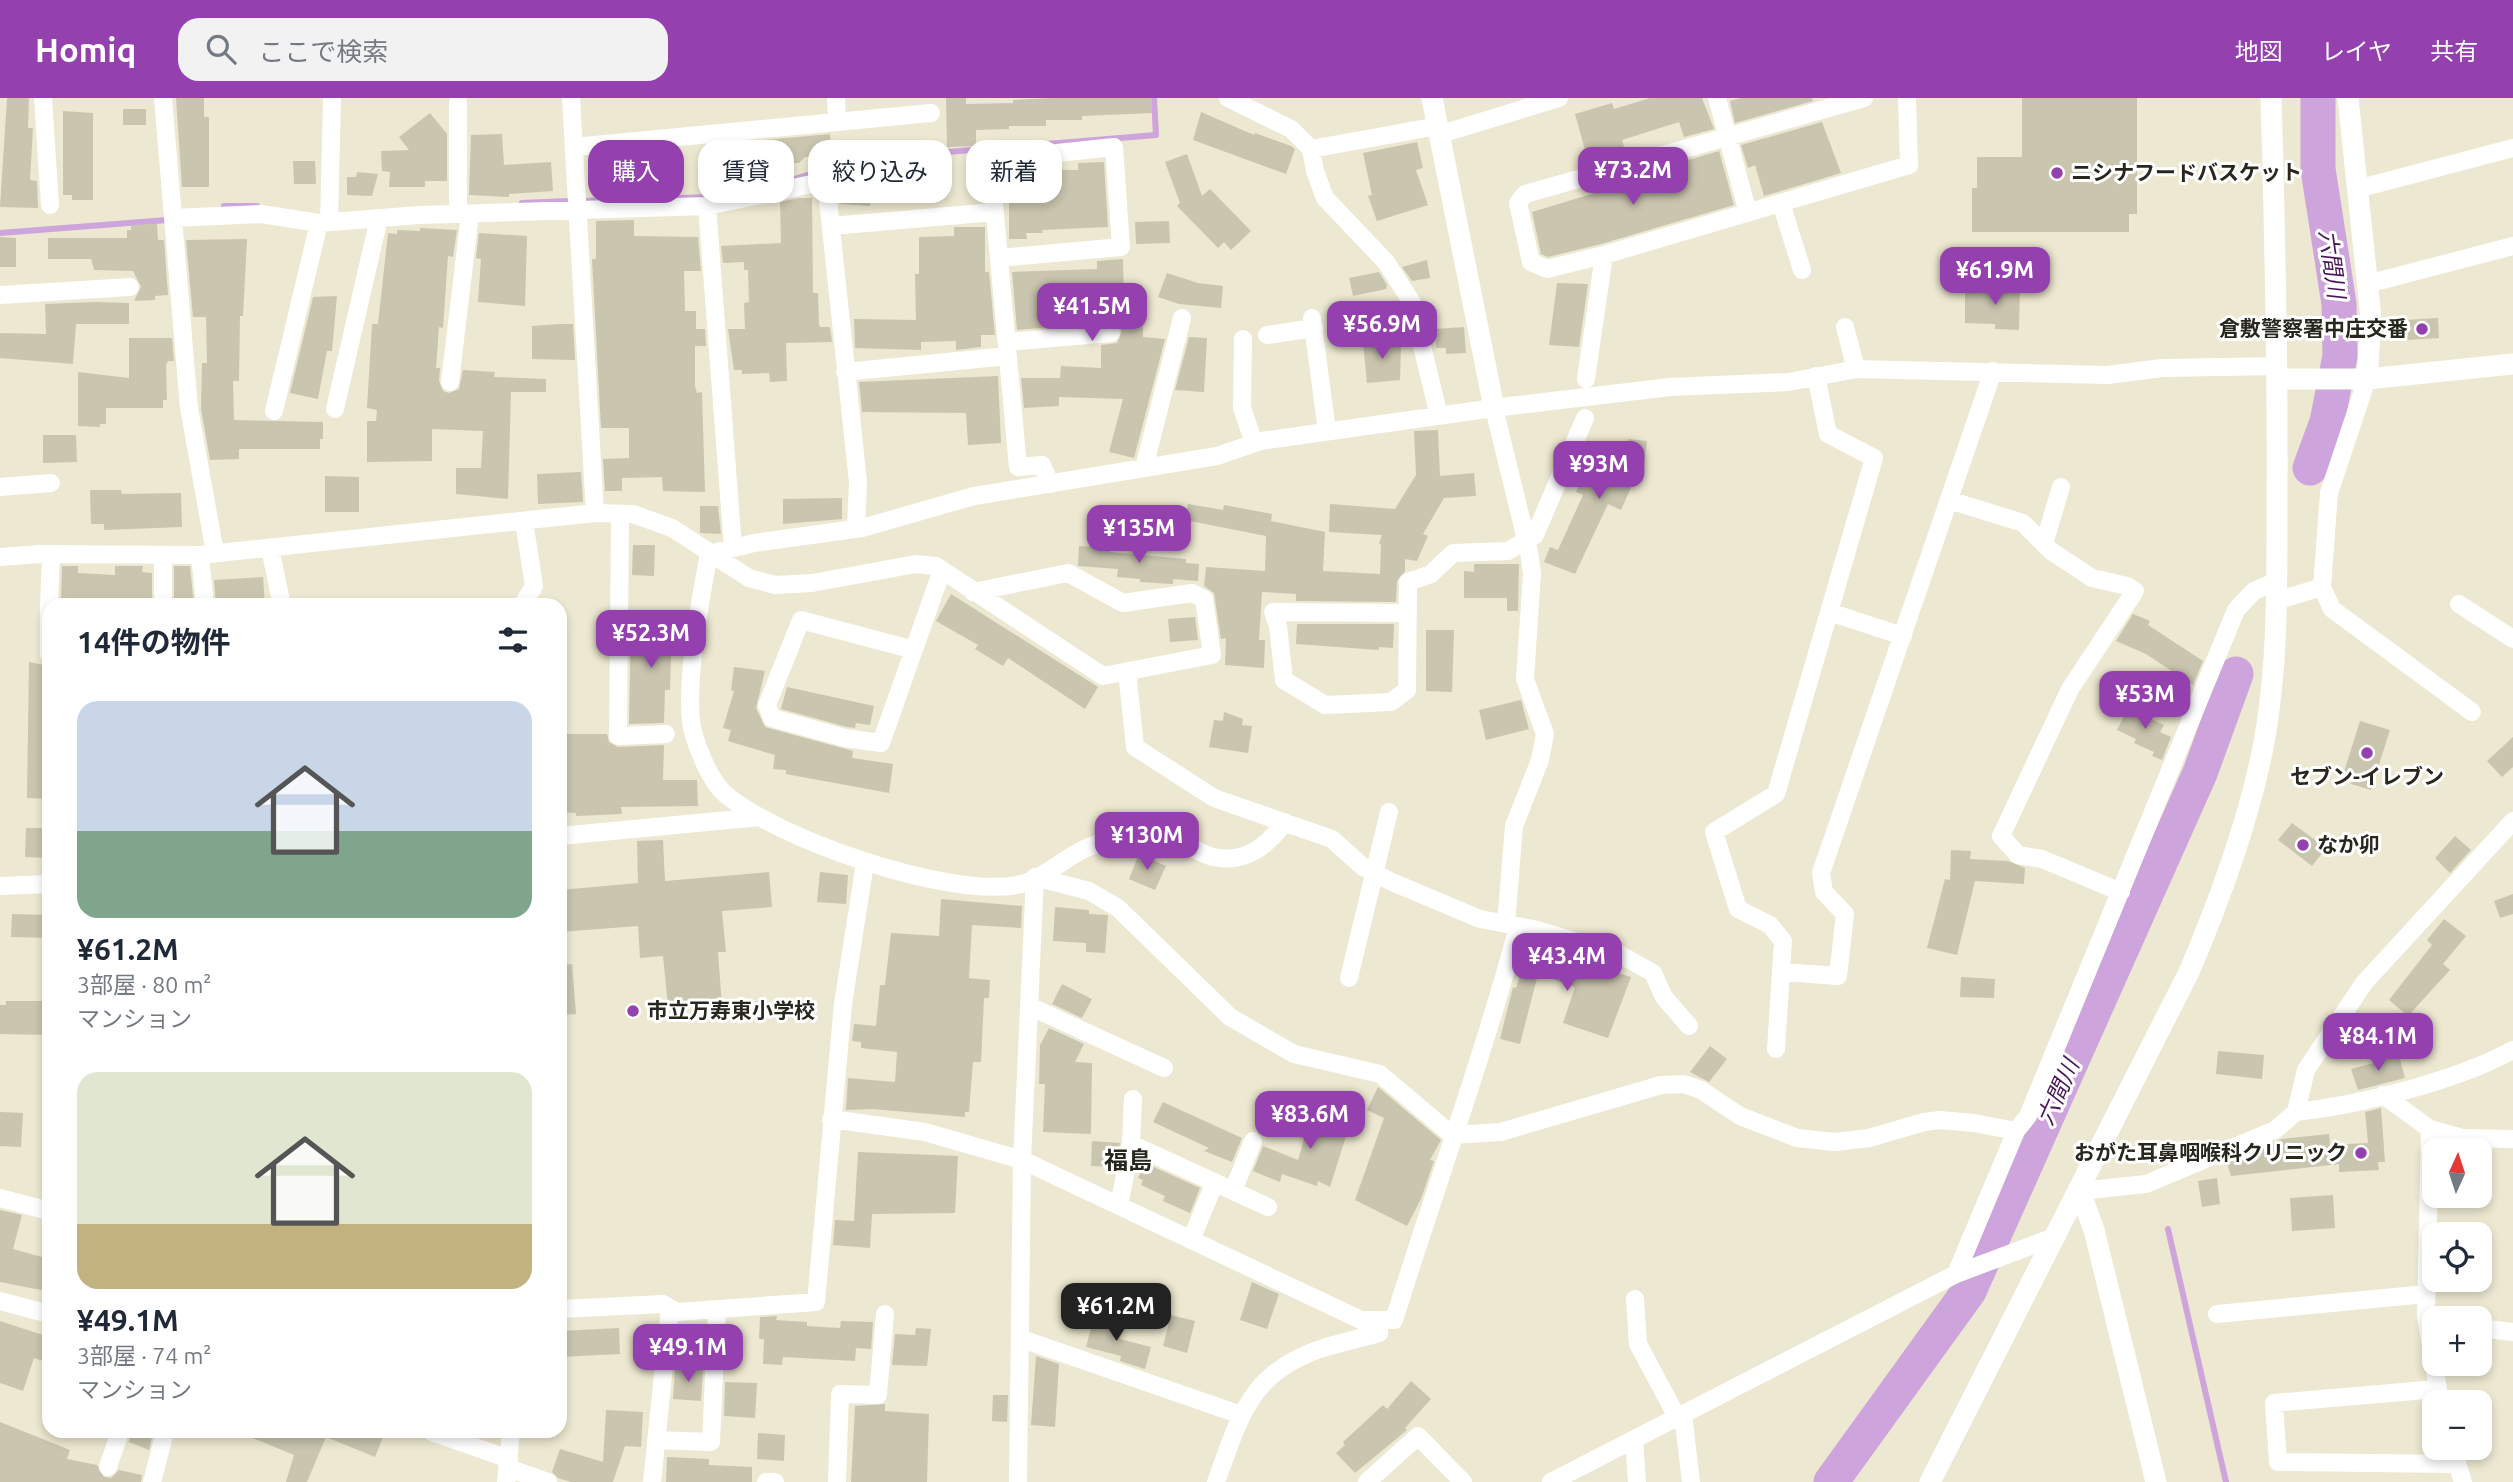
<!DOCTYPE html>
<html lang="ja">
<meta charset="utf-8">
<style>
body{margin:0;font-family:Ubuntu,"Noto Sans JP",sans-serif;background:#f2f2f3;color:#1f2937;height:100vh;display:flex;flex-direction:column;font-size:26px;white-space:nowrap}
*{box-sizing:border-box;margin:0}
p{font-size:23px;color:#747a83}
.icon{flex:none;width:38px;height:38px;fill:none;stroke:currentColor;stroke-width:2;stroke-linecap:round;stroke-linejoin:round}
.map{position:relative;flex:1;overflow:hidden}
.details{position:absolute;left:42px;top:500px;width:525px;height:840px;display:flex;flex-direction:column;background:#fff;border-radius:21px;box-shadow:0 4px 10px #0003}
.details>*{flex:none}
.banner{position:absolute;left:588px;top:42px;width:665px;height:63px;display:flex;gap:14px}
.needle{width:46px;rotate:3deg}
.tools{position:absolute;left:2422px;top:1040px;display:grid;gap:14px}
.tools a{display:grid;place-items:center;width:70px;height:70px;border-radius:14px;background:#fff;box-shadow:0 4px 10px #0003;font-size:35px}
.price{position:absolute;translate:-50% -60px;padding:0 16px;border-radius:14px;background:#9440ae;color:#fff;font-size:23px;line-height:46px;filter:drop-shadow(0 2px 4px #0008)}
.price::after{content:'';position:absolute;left:50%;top:42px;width:21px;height:16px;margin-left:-10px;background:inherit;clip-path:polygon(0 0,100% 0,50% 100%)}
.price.on{background:#222;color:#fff}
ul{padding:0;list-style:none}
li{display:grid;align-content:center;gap:14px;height:371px;padding:0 35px}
li span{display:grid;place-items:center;height:217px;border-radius:21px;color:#555}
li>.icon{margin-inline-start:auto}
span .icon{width:126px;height:126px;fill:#fffc;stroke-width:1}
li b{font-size:30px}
h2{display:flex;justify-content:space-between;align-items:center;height:84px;padding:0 35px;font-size:30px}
.chip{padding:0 24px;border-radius:21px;background:#fff;box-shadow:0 4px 10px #0003;font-size:24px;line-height:63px}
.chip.on{background:#9440ae;color:#fff}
header{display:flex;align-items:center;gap:42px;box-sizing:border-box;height:98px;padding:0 35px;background:#9440ae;color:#fff}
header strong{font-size:33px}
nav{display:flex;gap:38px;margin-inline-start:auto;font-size:24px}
.search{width:490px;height:63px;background:#f2f2f3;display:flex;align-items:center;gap:18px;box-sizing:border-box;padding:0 24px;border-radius:21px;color:#747a83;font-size:26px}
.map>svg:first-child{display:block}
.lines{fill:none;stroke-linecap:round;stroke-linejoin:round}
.stream{stroke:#cda4db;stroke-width:6}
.river{stroke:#cda4db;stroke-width:35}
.building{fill:#c9c5af}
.minor{stroke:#fff;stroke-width:18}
.tertiary{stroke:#fff;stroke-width:21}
.poi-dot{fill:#9440ae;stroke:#fff;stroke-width:2.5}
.labels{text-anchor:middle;stroke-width:6;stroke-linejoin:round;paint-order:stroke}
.poi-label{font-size:21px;font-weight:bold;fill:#28271e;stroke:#fff;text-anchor:start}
.water-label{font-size:23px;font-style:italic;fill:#4a1759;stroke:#fff}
.quarter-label{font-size:24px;font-weight:bold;fill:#28271e;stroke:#fff}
</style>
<header>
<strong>Homiq</strong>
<div class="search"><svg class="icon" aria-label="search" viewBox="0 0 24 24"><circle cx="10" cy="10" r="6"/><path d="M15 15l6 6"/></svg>ここで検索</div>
<nav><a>地図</a><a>レイヤ</a><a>共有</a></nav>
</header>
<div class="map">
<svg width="2513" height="1384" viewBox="0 0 2513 1384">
<rect width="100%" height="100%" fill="#ece8d1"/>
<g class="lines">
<path class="stream" d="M794 81 861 61 1156 37 1154 0
M581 103 712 99
M522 105 569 103
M224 108H257
M0 135 167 122
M2168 1131 2226 1384"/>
<path class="river" d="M2310 370 2327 324 2340 258 2339 206 2318 71V0
M1831 1384 1969 1193 2200 675 2236 576"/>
</g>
<path class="building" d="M7 0H29L28 30H33L30 82 37 83 38 110 0 109Z
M176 0H204V19H209V89H182Z
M946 0H966V6L1013 5V2L1050 0H1152V15L1082 18V22H1046V28H1009V31L976 32V48L947 49Z
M1650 0H1702L1714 31 1684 39 1679 24 1622 42 1626 55 1589 66 1575 16 1612 5 1614 11Z
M1741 0H1812L1813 3 1735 25 1730 3Z
M2022 0H2137V116H2129V134H1972V90H1977V59H2022Z
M123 11H146V27H123Z
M63 13 93 15V102H72V97H63Z
M1201 14 1254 37 1255 35 1291 48 1295 51 1286 76 1193 42Z
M430 15 447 36V83H425V89H389L390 74 382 73 381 53 409 52 399 39Z
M1822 24 1841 75 1764 98 1755 67 1748 70 1741 47Z
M502 36 504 67 551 64 553 93 509 96V99L469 97 471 37Z
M830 36 831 58 805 59 799 65H779V70L707 72 706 55 711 54V47Z
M1417 44 1423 70 1416 72 1428 107 1377 123 1368 98 1372 97 1363 55Z
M1719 53 1734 107 1601 146 1548 159 1541 156 1532 114 1598 94 1596 88 1633 77 1636 88 1688 72 1685 63Z
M632 56 634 99 599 100 597 58Z
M1187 56 1202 98 1210 91 1251 133 1231 152 1224 144 1218 150 1177 108 1180 105 1165 64Z
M293 63H315L316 86H294Z
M1104 64 1108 129 1042 132 1043 135H1026L1027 141H1009V71L1078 72V65Z
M910 73 947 74 946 97 907 95 906 100 871 99 870 108 840 106 838 81 873 83 874 74Z
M357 74 378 76 372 98 347 97V79H356Z
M798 100H812L813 195H818L819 226 820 229H830L832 244 786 245 787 283 770 284 769 275 742 276V272H734L728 231H745L744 205 749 204 748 172H744V164L723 165 721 148 781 145 780 104Z
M634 122V138L698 139 701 173H684L685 213H696V231H705L706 248H695V288L697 295 702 294 705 394 663 393 662 379 622 380V393H605L603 361 629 360V330H601L592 161H596V123Z
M1169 123 1170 145 1136 146 1135 124Z
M157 126 158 142H164L168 197 155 198V202L134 203 141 189 133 173 94 172 91 161H48V140H127V132H131V127Z
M954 129H985V174H989L995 237H981V249L956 252V243L921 244V252L855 250 854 221 916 222 915 176H919V139L954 138Z
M420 130 457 132 453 159 448 158 443 230 439 229 436 270H440L439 283 443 293 449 295 459 291 463 272 495 274 494 279 546 281V294H511L508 401 456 396V370H481L483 333 432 331V363L367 364V323H376L377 312 367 310 372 226H378L388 135 397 136V132L420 133Z
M479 135 527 138 525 208 478 204 481 161 476 160Z
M0 139 16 140V169H0Z
M247 141 243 218H240L239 283H233L234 322 323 324V341H320V351H239V361L210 362 201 311 202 265H207L206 219H193L186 142Z
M1123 161 1124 200H1142L1143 239 1165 241 1134 360 1109 354 1123 301 1059 299V308L1024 310 1021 280H1060L1061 268 1101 270V247L1117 245 1122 233 1116 225 1110 224 1017 232 1012 174 1097 171V163Z
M1427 162 1430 180 1412 183 1402 169Z
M1379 174 1387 187 1386 191 1353 198 1349 180Z
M1167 175 1198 185 1223 188 1221 210 1179 206 1158 199Z
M1557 185 1588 186 1579 249 1549 247Z
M2000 185H2020L2019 232 1995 231V226L1965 225V192L2000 193Z
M337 198 332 253H327L318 301 290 295 313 199Z
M95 204 129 205V226H76L73 266 0 260V235L46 236 45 206Z
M2438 220 2439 240 2407 242 2405 222Z
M560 226H573L575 262 532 261V228Z
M1464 229 1466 255 1446 256V250H1436L1435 231Z
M1189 239 1207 240 1204 294 1175 292Z
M129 240H172L174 263H168L166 267 167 302H163V310H106V326H100V329L78 328V274L129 280Z
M1397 241V247H1401L1400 282 1367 285 1363 244Z
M998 278 1001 345 968 347 966 315 862 314 859 284Z
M1438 332 1440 378 1474 375 1476 398 1444 400 1423 436 1428 438 1417 463 1405 461V473L1397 483 1396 504 1296 503V496L1262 494 1259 542H1265L1264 570 1225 567 1226 540 1221 541 1214 495 1204 488 1206 469 1265 473 1266 438 1185 422 1188 406 1223 412 1224 407 1272 416 1271 423 1325 434 1323 473 1380 476 1381 447 1379 445 1382 437 1329 434 1330 406 1395 411 1416 377 1414 333Z
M43 337H76L77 364 43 365Z
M1628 341 1647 343 1643 375 1638 374 1621 412 1608 406 1575 476 1544 464 1550 449 1558 452 1583 397 1576 394 1588 367 1607 375 1611 345 1627 346Z
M581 374 583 404 538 406 537 376Z
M325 378 359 379V414H325Z
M90 392H121L122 396 181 395 182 429 104 432V426H91Z
M842 400V421L783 426V401Z
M700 408H718L721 436 700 435Z
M1095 446 1111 447 1110 454 1186 461V465L1199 466 1198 483 1173 481V486L1140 484V481L1117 479 1118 471 1078 468 1079 448 1095 449Z
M633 447H655L654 478 632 477Z
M1474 466H1519L1518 513H1507V500H1464V473L1474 474Z
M62 468H78V475L115 477V468H143L142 474 152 475V508L61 502Z
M174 468H190L194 508H174Z
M263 479 265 508H216L214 482Z
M951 496 1098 589 1085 611 1008 560 1003 568 975 551 978 547 936 523Z
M2133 516 2150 523 2148 527 2203 563 2193 587 2146 556 2116 543Z
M1195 519 1198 542 1170 544 1168 521Z
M631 524 680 526 678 557H671L670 592H665L664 625 629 626Z
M1297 526H1394L1393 550 1379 549V552L1296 546Z
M1426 532H1454L1452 594 1426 593Z
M29 564 49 568V701L27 700Z
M734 569 765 573 756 610 765 629 853 653 852 660 893 666 889 695 786 676V672L773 671 775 657 728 643 731 632 723 630 734 593 731 592Z
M787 589 874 608 870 627 856 625 855 630 847 629 781 611Z
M1521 602 1529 631 1486 642 1479 612Z
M2130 606 2147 614 2145 618 2164 627 2160 634 2171 639 2162 662 2152 658 2154 654 2134 645 2136 641 2117 632Z
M1224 614 1243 621 1242 627 1252 628 1248 655 1209 649 1214 622 1223 623Z
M2360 623 2390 632 2371 692 2351 686 2353 680 2343 677Z
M567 636H607L609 644 618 649 664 647 663 682H697L698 708 621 709 622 716 576 718V715L560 714V682H565Z
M2513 639V669L2502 679 2487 663Z
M2292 725 2326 750 2312 768 2278 742Z
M26 730H48L47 760 25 759Z
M2455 738 2471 752 2450 775 2435 760Z
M663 742 665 783 769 774 772 809 722 813 726 854H718L722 908H668L663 858 640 860 638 828 560 834V792L638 785 637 743Z
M1951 752 1971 753 1970 761 2008 763 2025 770 2024 786 1975 783 1957 857 1927 850 1945 781 1950 782Z
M1139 756 1166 768 1155 792 1129 781Z
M820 774 848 777 846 806 817 804Z
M2513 796V816L2500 820 2494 803Z
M941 801 1022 808 1021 830 972 827 969 880 990 882 989 900H984L981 964H973L969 1014H965V1019L872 1011 846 1012 848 980 895 984 897 954 861 950V944L852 943 854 926 876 928 880 887H885L891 835 939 838Z
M1055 809 1089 812V816L1108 817 1105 855 1086 854V845L1053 843Z
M12 816 49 817 48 840 11 839Z
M2444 821 2466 838 2443 866 2450 872 2408 918 2389 902 2432 847 2427 842Z
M1530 846 1631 879 1608 940 1563 925 1575 889 1538 876 1520 946 1500 941 1513 889 1516 890Z
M572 866 576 916 560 917V867Z
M1961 879 1995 881 1994 900 1960 899Z
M1062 886 1092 901 1082 920 1052 906Z
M6 903H49V937L0 936V907H6Z
M1049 930 1084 946 1075 964 1092 965 1091 1036 1043 1034 1045 986H1039L1040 947Z
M1710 948 1727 961 1709 984 1690 974Z
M2218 953 2264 957 2262 981 2216 976Z
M2399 958 2405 980 2358 992 2351 971Z
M1378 989 1441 1042 1430 1062 1434 1063 1421 1101 1407 1128 1355 1102 1384 1020 1367 1012Z
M1163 1004 1242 1040 1232 1064 1204 1053 1209 1050 1153 1024Z
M1309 1008 1352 1019 1330 1089 1318 1083 1317 1088 1282 1076 1280 1084 1253 1073 1263 1048 1298 1062 1307 1031 1303 1030Z
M2381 1010 2385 1064H2378L2379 1072 2339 1074V1066L2231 1078 2227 1065 2282 1041 2329 1036 2330 1047 2368 1045 2365 1014Z
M0 1014 23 1015 21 1049 0 1048Z
M1092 1043 1120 1045 1115 1069 1091 1068Z
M858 1054 958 1058 955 1115 872 1116 870 1150 833 1147 835 1122 854 1123Z
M1145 1065 1200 1090 1190 1115 1163 1103 1165 1098 1141 1087 1143 1082 1138 1080Z
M2217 1080 2220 1106 2202 1109 2198 1083Z
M2333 1097 2335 1130 2292 1133 2290 1100Z
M0 1112 22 1117 13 1151 49 1161 46 1193 0 1184Z
M1252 1184 1279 1196 1267 1231 1240 1222Z
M1171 1217 1195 1223 1187 1255 1163 1248Z
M777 1218 776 1222 807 1224V1228L840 1230 841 1223 873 1224 871 1251 856 1250 855 1263 783 1259 782 1267 763 1266 764 1241H759L760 1219Z
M1094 1218 1124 1225 1120 1241 1151 1249 1145 1271 1120 1263 1121 1258 1086 1249Z
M0 1223 49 1239V1265L34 1260 23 1293 0 1285Z
M619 1230 620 1256 560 1259V1233Z
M916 1230 931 1231 927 1268 892 1267 895 1236 915 1237Z
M1036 1258 1059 1266 1055 1329 1031 1327Z
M675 1270 703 1271 701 1303 673 1301Z
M1411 1283 1431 1301 1405 1330 1407 1332 1355 1375 1336 1355 1345 1347 1343 1344 1383 1307 1387 1311Z
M725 1284 757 1285 755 1320 724 1318Z
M993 1297H1008L1007 1324 992 1323Z
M885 1306V1313L929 1316 927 1384H851L855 1308Z
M606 1312 643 1314 641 1349 625 1348 613 1384H571L558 1380 552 1374 560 1351 603 1364Z
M0 1324 70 1352 67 1361 97 1367 104 1379 111 1380 119 1372 142 1377 141 1384H0Z
M131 1334H153L149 1352 129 1344Z
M238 1334H385L375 1359 326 1339 307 1384H286L294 1357Z
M758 1335 785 1337 784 1363 757 1361Z
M667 1359 709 1361V1367L752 1369V1384H666Z"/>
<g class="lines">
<path class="minor" d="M43 0 50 107
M163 0 189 310 215 455
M571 0 595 415
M836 0 837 22
M1228 0 1291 31 1311 51 1438 28
M1717 0 1748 115
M1864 0 1525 96 1518 105 1531 164 1547 171 1604 157 1909 67 1907 0
M1441 36 1559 0
M574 49 931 15
M1311 51 1315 73 1325 100 1386 164 1411 203 1439 318
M2357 91 2513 50
M1781 105 1802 172
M707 108 733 450
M458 116V5
M173 120 261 116 319 125 419 117 707 108 826 83 858 384 856 430
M329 124 332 0
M831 128 995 114
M999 160 1121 149 1114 49 990 62 1018 369 1042 367 1050 386
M2367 186 2513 148
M0 197 130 189
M1312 220 1327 333
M1845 229 1856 271
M1267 237 1314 230
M1243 241 1242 310 1254 345
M1007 244 1111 235
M845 274 1008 258
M1586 281 1604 157
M450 284 470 116
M1494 310 1529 454 1532 475 1525 581 1545 636 1540 662 1514 728 1506 826
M335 311 379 120
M274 313 319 125
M1144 370 1182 220
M0 389 51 385
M1949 402 2023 425 2051 453 2092 480 2127 488 2135 493 2070 591 2001 738 2018 757 2042 761 2121 794
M620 416 618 638 666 636
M2044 446 2061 389
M270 450 282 508
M709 456 754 445 862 430 974 398 1217 358 1261 343 1494 310 1670 289 1789 284 1856 271 2108 277 2162 270 2278 268
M709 456C701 496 683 597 693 634 698 652 710 682 724 695 776 741 948 800 1017 787 1050 781 1073 747 1111 743 1137 739 1165 742 1190 749 1198 752 1206 758 1214 759 1246 766 1268 747 1285 724
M163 457V508
M200 457 205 508
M0 459 40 456 200 457 595 415 633 416 672 430 749 480 775 487 812 485 916 466 936 468 1103 578 1212 557 1204 501 1192 495 1123 505 1068 475 973 494
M2322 489 2332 511 2472 614
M2276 503 2322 489 2329 395 2367 281
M2459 506 2513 541
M49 508 51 456
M522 508 534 488 524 423
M49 509V557
M1829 514 1903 538
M1408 515 1273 514 1278 528 1284 582 1325 607 1391 604 1407 592 1408 484 1431 476 1453 455 1508 453 1535 437 1585 320
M914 552 801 522 767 607 772 620 845 640 881 645 942 472
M1127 573 1135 649 1214 700 1332 741 1363 769 1392 784 1480 821 1533 831 1621 857 1653 875 1664 899 1689 928
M560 738 760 719
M1035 779 1089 793 1118 810 1230 919 1294 956 1380 976 1452 1037 1501 1034 1661 987 1684 986 1701 992 1740 1018 1797 1040 1835 1044 1869 1040 1924 1024 1940 1022 1974 1025 2016 1033
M0 788 49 786
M1782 874 1838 878 1845 816 1824 794 1821 775 1993 273
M1349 880 1389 714
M1029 908 1164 970
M1776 951 1783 843 1770 827 1738 811 1714 734 1776 696 1874 360 1828 336 1816 278
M2383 997 2430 1031 2462 1040 2513 1041
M2296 1014C2360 1007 2456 983 2513 952
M831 1021 925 1034 1022 1062 1361 1222H1394C1435 1091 1482 962 1518 829
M2430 1031 2426 1218 2440 1304
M1131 1046 1268 1109
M1233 1093 1253 1043
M2080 1093 2146 1086 2275 1032 2296 1014 2306 972 2364 885 2513 723
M0 1100 49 1113
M1119 1108 1131 1046 1133 1001
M1191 1142 1215 1084
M1956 1176 2016 1033 2028 1018 2236 512 2254 493 2277 483
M1635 1201 1638 1246 1677 1319
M0 1203 49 1216
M560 1211 663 1206 677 1214 816 1204 843 906 865 765
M2217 1216 2426 1196
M2480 1230 2513 1234
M1022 1241 1241 1317
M2437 1291 2274 1305 2278 1364 2457 1366
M1683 1316 1691 1384
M432 1334 509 1361
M1634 1341 1637 1384
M656 1342 711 1344 717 1212
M2452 1349 2463 1384
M108 1369 120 1334
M508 1370 548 1384
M152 1384 165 1334
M506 1384 511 1334
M652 1384 670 1210
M766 1384H775
M837 1384 840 1296 878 1297 885 1216
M1018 1384 1022 1062 1035 779
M1216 1384C1241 1316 1250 1273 1326 1249 1344 1244 1361 1240 1379 1235V1222
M1367 1384 1418 1338 1463 1384
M1551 1384 1956 1176 2057 1138"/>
<path class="tertiary" d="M1432 0 1494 310
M2348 0 2371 220 2367 281
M2279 281H2367L2513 266
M2080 1093 2094 1132 2156 1384
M1930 1384 2189 874C2218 806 2244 737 2260 664 2278 583 2277 495 2277 412 2278 274 2275 137 2271 0"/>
</g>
<g class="poi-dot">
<circle cx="2057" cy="75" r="7"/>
<circle cx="2422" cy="231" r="7"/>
<circle cx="2367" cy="655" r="7"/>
<circle cx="2303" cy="747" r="7"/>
<circle cx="633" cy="913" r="7"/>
<circle cx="2361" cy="1055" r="7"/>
</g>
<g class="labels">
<g class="poi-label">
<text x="2071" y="82">ニシナフードバスケット</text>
<text x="2408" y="238" text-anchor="end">倉敷警察署中庄交番</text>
<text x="2367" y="686" text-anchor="middle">セブン-イレブン</text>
<text x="2317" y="754">なか卯</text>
<text x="647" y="920">市立万寿東小学校</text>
<text x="2347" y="1062" text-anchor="end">おがた耳鼻咽喉科クリニック</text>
</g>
<g class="water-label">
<text transform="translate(2332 166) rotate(82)" y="8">六間川</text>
<text transform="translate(2058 994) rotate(-66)" y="8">六間川</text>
</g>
<g class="quarter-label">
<text x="1128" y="1071">福島</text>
</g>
</g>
</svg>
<div class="tools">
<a><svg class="needle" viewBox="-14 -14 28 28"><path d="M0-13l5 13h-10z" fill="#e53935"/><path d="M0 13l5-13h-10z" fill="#747a83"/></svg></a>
<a><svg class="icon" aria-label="locate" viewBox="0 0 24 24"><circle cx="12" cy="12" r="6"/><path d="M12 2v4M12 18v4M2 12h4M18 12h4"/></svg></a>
<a>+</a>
<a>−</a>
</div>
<b class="price" style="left:1633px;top:109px">¥73.2M</b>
<b class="price" style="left:1995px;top:209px">¥61.9M</b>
<b class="price" style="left:1092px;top:245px">¥41.5M</b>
<b class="price" style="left:1382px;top:263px">¥56.9M</b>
<b class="price" style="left:1599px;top:403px">¥93M</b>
<b class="price" style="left:1139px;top:467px">¥135M</b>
<b class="price" style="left:651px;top:572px">¥52.3M</b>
<b class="price" style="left:2145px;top:633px">¥53M</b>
<b class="price" style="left:1147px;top:774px">¥130M</b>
<b class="price" style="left:1567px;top:895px">¥43.4M</b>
<b class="price" style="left:2378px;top:975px">¥84.1M</b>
<b class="price" style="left:1310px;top:1053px">¥83.6M</b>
<b class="price on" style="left:1116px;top:1245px">¥61.2M</b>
<b class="price" style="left:688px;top:1286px">¥49.1M</b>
<div class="banner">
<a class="chip on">購入</a>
<a class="chip">賃貸</a>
<a class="chip">絞り込み</a>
<a class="chip">新着</a>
</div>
<section class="details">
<h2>14件の物件<svg class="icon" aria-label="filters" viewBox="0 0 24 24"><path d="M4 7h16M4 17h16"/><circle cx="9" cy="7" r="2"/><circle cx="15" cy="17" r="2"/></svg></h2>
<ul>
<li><span style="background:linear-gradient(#c9d6e8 60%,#7fa58c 0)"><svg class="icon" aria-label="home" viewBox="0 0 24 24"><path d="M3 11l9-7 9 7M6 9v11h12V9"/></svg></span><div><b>¥61.2M</b><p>3部屋 · 80 m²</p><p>マンション</p></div></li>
<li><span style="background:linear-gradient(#dfe7d0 70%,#c2b280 0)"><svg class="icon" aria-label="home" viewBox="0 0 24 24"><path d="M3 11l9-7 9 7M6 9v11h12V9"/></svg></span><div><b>¥49.1M</b><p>3部屋 · 74 m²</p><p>マンション</p></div></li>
</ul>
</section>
</div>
